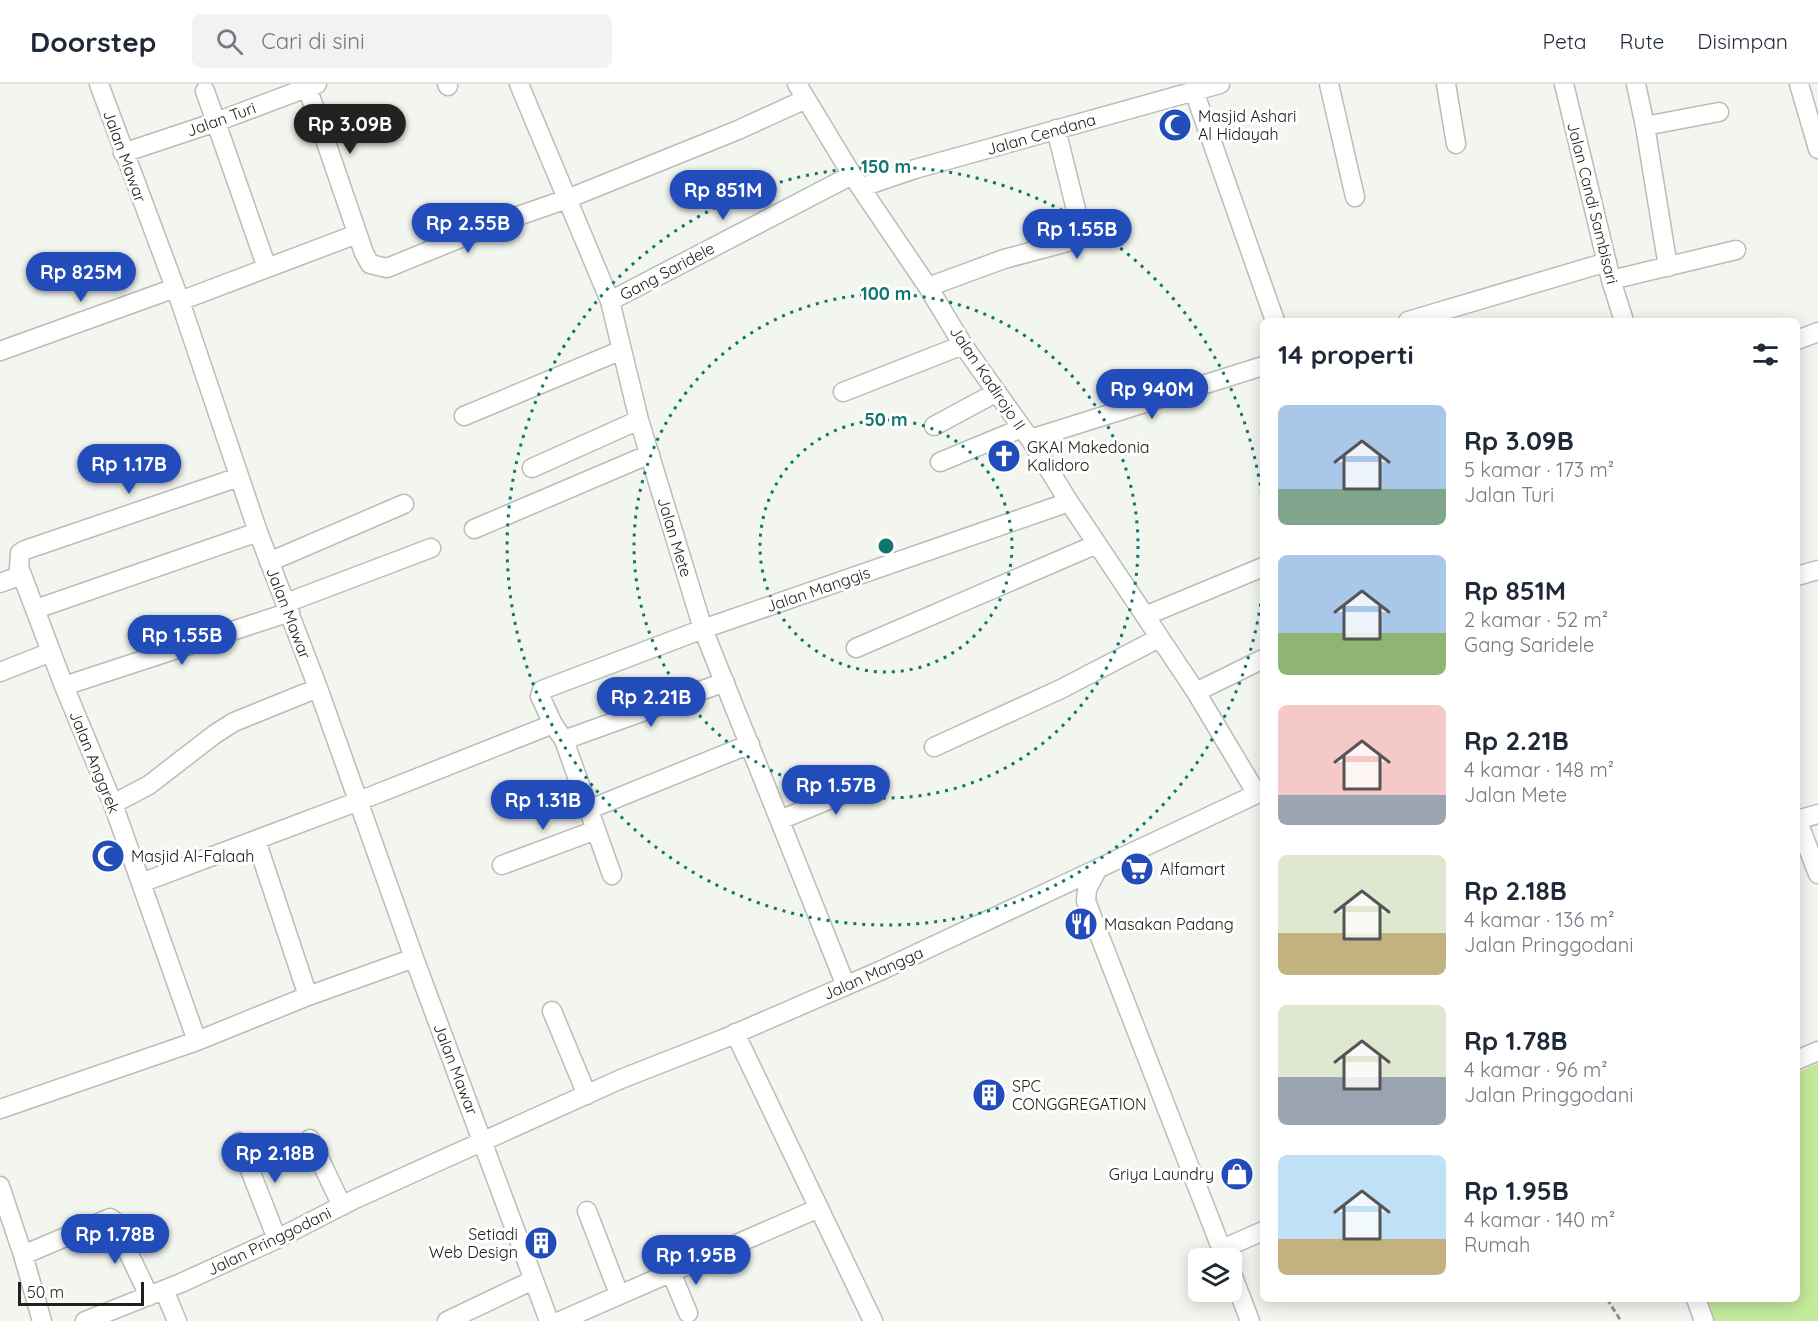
<!DOCTYPE html>
<html lang="id">
<meta charset="utf-8">
<style>
body{margin:0;font-family:Quicksand,sans-serif;background:#f2f2f3;color:#1f2937;height:100vh;display:flex;flex-direction:column;font-size:22px;white-space:nowrap}
*{box-sizing:border-box;margin:0}
p{font-size:20px;color:#747a83}
.icon{flex:none;width:33px;height:33px;fill:none;stroke:currentColor;stroke-width:2;stroke-linecap:round;stroke-linejoin:round}
.map{position:relative;flex:1;overflow:hidden}
.panel{position:absolute;left:1260px;top:234px;width:540px;height:984px;display:flex;flex-direction:column;background:#fff;border-radius:9px;box-shadow:0 3px 15px #0003}
.panel>*{flex:none}
.controls{position:absolute;left:1188px;top:1164px;display:grid;gap:12px}
.controls a{display:grid;place-items:center;width:54px;height:54px;border-radius:9px;background:#fff;box-shadow:0 3px 15px #0003;font-size:30px}
.scale{position:absolute;left:18px;bottom:15px;width:126px;box-sizing:border-box;padding-left:6px;border:3px solid #20211f;border-top:0;font-size:16px;line-height:21px;white-space:nowrap;color:#20211f;-webkit-text-stroke:4px #fff;paint-order:stroke}
.price{position:absolute;translate:-50% -51px;padding:0 14px;border-radius:21px;background:#214cba;color:#fff;font-size:20px;line-height:39px;filter:drop-shadow(0 2px 3px #0008)}
.price::after{content:'';position:absolute;left:50%;top:36px;width:18px;height:14px;margin-left:-9px;background:inherit;clip-path:polygon(0 0,100% 0,50% 100%)}
.price.current{background:#222;color:#fff}
ul{padding:0;list-style:none}
li{display:flex;align-items:center;gap:18px;height:150px;padding:0 18px}
li span{display:grid;place-items:center;flex:none;width:168px;height:120px;border-radius:9px;color:#555}
li>.icon{margin-inline-start:auto}
span .icon{width:72px;height:72px;fill:#fffc;stroke-width:1}
li b{font-size:26px}
h2{display:flex;justify-content:space-between;align-items:center;height:72px;padding:0 18px;font-size:26px}
header{display:flex;align-items:center;gap:36px;box-sizing:border-box;height:84px;padding:0 30px;background:#fff;border-bottom:2px solid #e0e1e3}
header strong{font-size:28px}
nav{display:flex;gap:33px;margin-inline-start:auto;font-size:21px}
.search{width:420px;height:54px;background:#f2f2f3;display:flex;align-items:center;gap:15px;box-sizing:border-box;padding:0 21px;border-radius:9px;color:#747a83;font-size:22px}
.map>svg:first-child{display:block}
.green{fill:#c5e99c}
.lines{fill:none;stroke-linecap:round;stroke-linejoin:round}
.minor-casing{stroke:#babdb7;stroke-width:21}
.path{stroke:#91948f;stroke-width:3;stroke-dasharray:6 3;stroke-linecap:butt}
.minor{stroke:#fff;stroke-width:18}
.ring{fill:none;stroke:#0f766e;stroke-width:3;stroke-dasharray:3 6}
.labels{text-anchor:middle;stroke-width:6;stroke-linejoin:round;paint-order:stroke}
.poi-label{font-size:16px;fill:#20211f;stroke:#fff;text-anchor:start}
.street-label{font-size:16px;fill:#20211f;stroke:#fff}
.centre{fill:#0f766e;stroke:#fff;stroke-width:3}
.ring-label{font-size:18px;text-anchor:middle;font-weight:bold;fill:#0f766e;stroke:#fff;stroke-width:6;stroke-linejoin:round;paint-order:stroke}
</style>
<header>
<strong>Doorstep</strong>
<div class="search"><svg class="icon" aria-label="search" viewBox="0 0 24 24"><circle cx="10" cy="10" r="6"/><path d="M15 15l6 6"/></svg>Cari di sini</div>
<nav><a>Peta</a><a>Rute</a><a>Disimpan</a></nav>
</header>
<div class="map">
<svg width="1818" height="1237" viewBox="0 0 1818 1237">
<rect width="100%" height="100%" fill="#f2f6ef"/>
<path class="green" d="M1818 979V1237H1708L1701 1215H1797V989Z"/>
<g class="lines">
<g class="minor-casing">
<path id="minor" d="M99 0 180 217 258 448 318 604 414 874 549 1237
M306 0 364 169 370 180 387 184 495 140 567 115 738 46 806 15
M447 0 448 2
M519 0 610 217 639 336 703 545 846 902
M797 0 852 91 928 203 963 261 1030 355 1069 418 1196 608 1257 710
M1329 0 1355 113
M1446 0 1456 60
M1564 0 1611 196 1624 237
M1636 0 1645 42
M1799 0 1818 65
M205 7 267 184
M1194 7 1275 237
M123 69 216 38 317 0
M862 103 915 85 1220 0
M1668 183 1645 42 1719 28
M1611 196 1736 166
M928 203 1004 175 1079 155 1082 150 1056 45
M180 217 357 150
M610 217 852 91
M1408 237 1607 178
M1797 256 1818 248
M0 267 175 204
M843 308 963 261
M464 332 622 266
M934 342 997 308
M1030 355 1263 282
M940 378 1022 344
M532 384 639 336
M474 445 650 370
M269 478 404 420
M22 491 19 484 20 469 25 466 239 393
M1797 492 1818 486
M0 499 22 491 64 602 113 720 197 957
M286 519 431 464
M36 525 258 448
M1145 532 1263 483
M856 564 1097 460
M0 588 51 568
M64 602 290 528
M1196 608 1263 575
M564 656 725 598
M934 663 1061 605 1159 554
M113 720 149 701 215 650 234 638 318 604
M590 725 750 660
M1797 735 1818 790
M780 736 879 695
M1797 736 1818 730
M256 756 308 912
M502 781 596 746
M1097 786 1087 805 1086 817 1225 1174
M612 791 564 656 553 640 540 612 542 606 703 545 1069 418
M141 799 359 717 553 640
M552 927 587 1011
M735 949 873 1237
M1797 976 1818 967
M0 1025 197 957 308 912 414 874
M310 1055 342 1122
M239 1058 277 1155
M0 1102 23 1171 42 1237
M587 1127 619 1210
M1222 1165 1263 1147
M23 1171 110 1134 113 1136 149 1212
M671 1188 688 1229
M1232 1190 1250 1237
M164 1206 177 1237
M1696 1215 1704 1237
M85 1237 181 1199 277 1155 355 1115 621 995 723 955 882 886 1263 707
M447 1237 533 1196
M560 1237 819 1124"/>
</g>
<path class="path" d="M1607 1215 1621 1237"/>
<use href="#minor" class="minor"/>
</g>
<g class="ring">
<circle cx="886" cy="462" r="126"/>
<circle cx="886" cy="462" r="252"/>
<path d="M1263 502A379 379 0 1 1 1263 422"/>
</g>
<defs>
<g id="mosque-disc" transform="scale(1.725)"><circle r="9.5" fill="#214cba" stroke="#fff"/><path d="M3.5-4.9A6 6 0 1 0 3.5 4.9A5 5 0 1 1 3.5-4.9Z" fill="#fff"/></g>
<g id="church-disc" transform="scale(1.725)"><circle r="9.5" fill="#214cba" stroke="#fff"/><path d="M-1.2-6h2.4v3.5h3.3v2.4h-3.3V6h-2.4V-.1h-3.3v-2.4h3.3Z" fill="#fff"/></g>
<g id="supermarket-disc" transform="scale(1.725)"><circle r="9.5" fill="#214cba" stroke="#fff"/><path d="M-6-5.5h2.5l.6 2H6L4.5 2H-2.5L-4.4-4H-6ZM-1.5 3.2a1.3 1.3 0 1 0 .1 0ZM3 3.2a1.3 1.3 0 1 0 .1 0Z" fill="#fff"/></g>
<g id="restaurant-disc" transform="scale(1.725)"><circle r="9.5" fill="#214cba" stroke="#fff"/><path d="M-5-6h1v4h1v-4h1v4h1v-4h1v5L-1.5 .5V6h-2V.5L-5-1ZM5-6V6H3V1.5H1.5Q1.5-4 5-6Z" fill="#fff"/></g>
<g id="building-disc" transform="scale(1.725)"><circle r="9.5" fill="#214cba" stroke="#fff"/><path d="M-4-6H4V6H1V3H-1V6H-4ZM-2.5-4.3h1.7v1.8h-1.7ZM.8-4.3h1.7v1.8H.8ZM-2.5-1h1.7V.8h-1.7ZM.8-1h1.7V.8H.8Z" fill="#fff"/></g>
<g id="shop-disc" transform="scale(1.725)"><circle r="9.5" fill="#214cba" stroke="#fff"/><path d="M-5-2.5h2.3a2.7 3.5 0 0 1 5.4 0H5L5.5 6h-11ZM-1.5-2.5h3a1.5 2.3 0 0 0-3 0Z" fill="#fff"/></g>
</defs>
<g fill-rule="evenodd">
<use href="#mosque-disc" x="1175" y="41"/>
<use href="#church-disc" x="1004" y="372"/>
<use href="#mosque-disc" x="108" y="772"/>
<use href="#supermarket-disc" x="1137" y="785"/>
<use href="#restaurant-disc" x="1081" y="840"/>
<use href="#building-disc" x="989" y="1011"/>
<use href="#shop-disc" x="1237" y="1090"/>
<use href="#building-disc" x="541" y="1159"/>
</g>
<g class="labels">
<g class="poi-label">
<text x="1198" y="38">Masjid Ashari<tspan x="1198" dy="18">Al Hidayah</tspan></text>
<text x="1027" y="369">GKAI Makedonia<tspan x="1027" dy="18">Kalidoro</tspan></text>
<text x="131" y="778">Masjid Al-Falaah</text>
<text x="1160" y="791">Alfamart</text>
<text x="1104" y="846">Masakan Padang</text>
<text x="1012" y="1008">SPC<tspan x="1012" dy="18">CONGGREGATION</tspan></text>
<text x="1214" y="1096" text-anchor="end">Griya Laundry</text>
<text x="518" y="1156" text-anchor="end">Setiadi<tspan x="518" dy="18">Web Design</tspan></text>
</g>
<g class="street-label">
<text transform="translate(221 35) rotate(-20)" y="6">Jalan Turi</text>
<text transform="translate(1041 50) rotate(-16)" y="6">Jalan Cendana</text>
<text transform="translate(125 72) rotate(70)" y="6">Jalan Mawar</text>
<text transform="translate(1593 119) rotate(76)" y="6">Jalan Candi Sambisari</text>
<text transform="translate(667 187) rotate(-28)" y="6">Gang Saridele</text>
<text transform="translate(988 294) rotate(56)" y="6">Jalan Kadirojo II</text>
<text transform="translate(675 453) rotate(73)" y="6">Jalan Mete</text>
<text transform="translate(818 505) rotate(-19)" y="6">Jalan Manggis</text>
<text transform="translate(289 529) rotate(69)" y="6">Jalan Mawar</text>
<text transform="translate(95 678) rotate(68)" y="6">Jalan Anggrek</text>
<text transform="translate(873 889) rotate(-24)" y="6">Jalan Mangga</text>
<text transform="translate(456 985) rotate(69)" y="6">Jalan Mawar</text>
<text transform="translate(269 1157) rotate(-26)" y="6">Jalan Pringgodani</text>
</g>
</g>
<circle cx="886" cy="462" r="9" class="centre"/>
<g class="ring-label">
<text x="886" y="89">150 m</text>
<text x="886" y="216">100 m</text>
<text x="886" y="342">50 m</text>
</g>
</svg>
<div class="controls">
<a><svg class="icon" aria-label="layers" viewBox="0 0 24 24"><path d="M12 4l9 5-9 5-9-5zM3 14l9 5 9-5"/></svg></a>
</div>
<div class="scale">50 m</div>
<b class="price current" style="left:350px;top:71px">Rp 3.09B</b>
<b class="price" style="left:723px;top:137px">Rp 851M</b>
<b class="price" style="left:468px;top:170px">Rp 2.55B</b>
<b class="price" style="left:1077px;top:176px">Rp 1.55B</b>
<b class="price" style="left:81px;top:219px">Rp 825M</b>
<b class="price" style="left:1152px;top:336px">Rp 940M</b>
<b class="price" style="left:129px;top:411px">Rp 1.17B</b>
<b class="price" style="left:182px;top:582px">Rp 1.55B</b>
<b class="price" style="left:651px;top:644px">Rp 2.21B</b>
<b class="price" style="left:836px;top:732px">Rp 1.57B</b>
<b class="price" style="left:543px;top:747px">Rp 1.31B</b>
<b class="price" style="left:275px;top:1100px">Rp 2.18B</b>
<b class="price" style="left:115px;top:1181px">Rp 1.78B</b>
<b class="price" style="left:696px;top:1202px">Rp 1.95B</b>
<section class="panel">
<h2>14 properti<svg class="icon" aria-label="filters" viewBox="0 0 24 24"><path d="M4 7h16M4 17h16"/><circle cx="9" cy="7" r="2"/><circle cx="15" cy="17" r="2"/></svg></h2>
<ul>
<li><span style="background:linear-gradient(#a9c7e8 70%,#7fa58c 0)"><svg class="icon" aria-label="home" viewBox="0 0 24 24"><path d="M3 11l9-7 9 7M6 9v11h12V9"/></svg></span><div><b>Rp 3.09B</b><p>5 kamar · 173 m²</p><p>Jalan Turi</p></div></li>
<li><span style="background:linear-gradient(#a9c7e8 65%,#8fb573 0)"><svg class="icon" aria-label="home" viewBox="0 0 24 24"><path d="M3 11l9-7 9 7M6 9v11h12V9"/></svg></span><div><b>Rp 851M</b><p>2 kamar · 52 m²</p><p>Gang Saridele</p></div></li>
<li><span style="background:linear-gradient(#f6c9c9 75%,#9aa5b1 0)"><svg class="icon" aria-label="home" viewBox="0 0 24 24"><path d="M3 11l9-7 9 7M6 9v11h12V9"/></svg></span><div><b>Rp 2.21B</b><p>4 kamar · 148 m²</p><p>Jalan Mete</p></div></li>
<li><span style="background:linear-gradient(#dfe7d0 65%,#c2b280 0)"><svg class="icon" aria-label="home" viewBox="0 0 24 24"><path d="M3 11l9-7 9 7M6 9v11h12V9"/></svg></span><div><b>Rp 2.18B</b><p>4 kamar · 136 m²</p><p>Jalan Pringgodani</p></div></li>
<li><span style="background:linear-gradient(#dfe7d0 60%,#9aa5b1 0)"><svg class="icon" aria-label="home" viewBox="0 0 24 24"><path d="M3 11l9-7 9 7M6 9v11h12V9"/></svg></span><div><b>Rp 1.78B</b><p>4 kamar · 96 m²</p><p>Jalan Pringgodani</p></div></li>
<li><span style="background:linear-gradient(#bfe0f5 70%,#c2b280 0)"><svg class="icon" aria-label="home" viewBox="0 0 24 24"><path d="M3 11l9-7 9 7M6 9v11h12V9"/></svg></span><div><b>Rp 1.95B</b><p>4 kamar · 140 m²</p><p>Rumah</p></div></li>
</ul>
</section>
</div>
